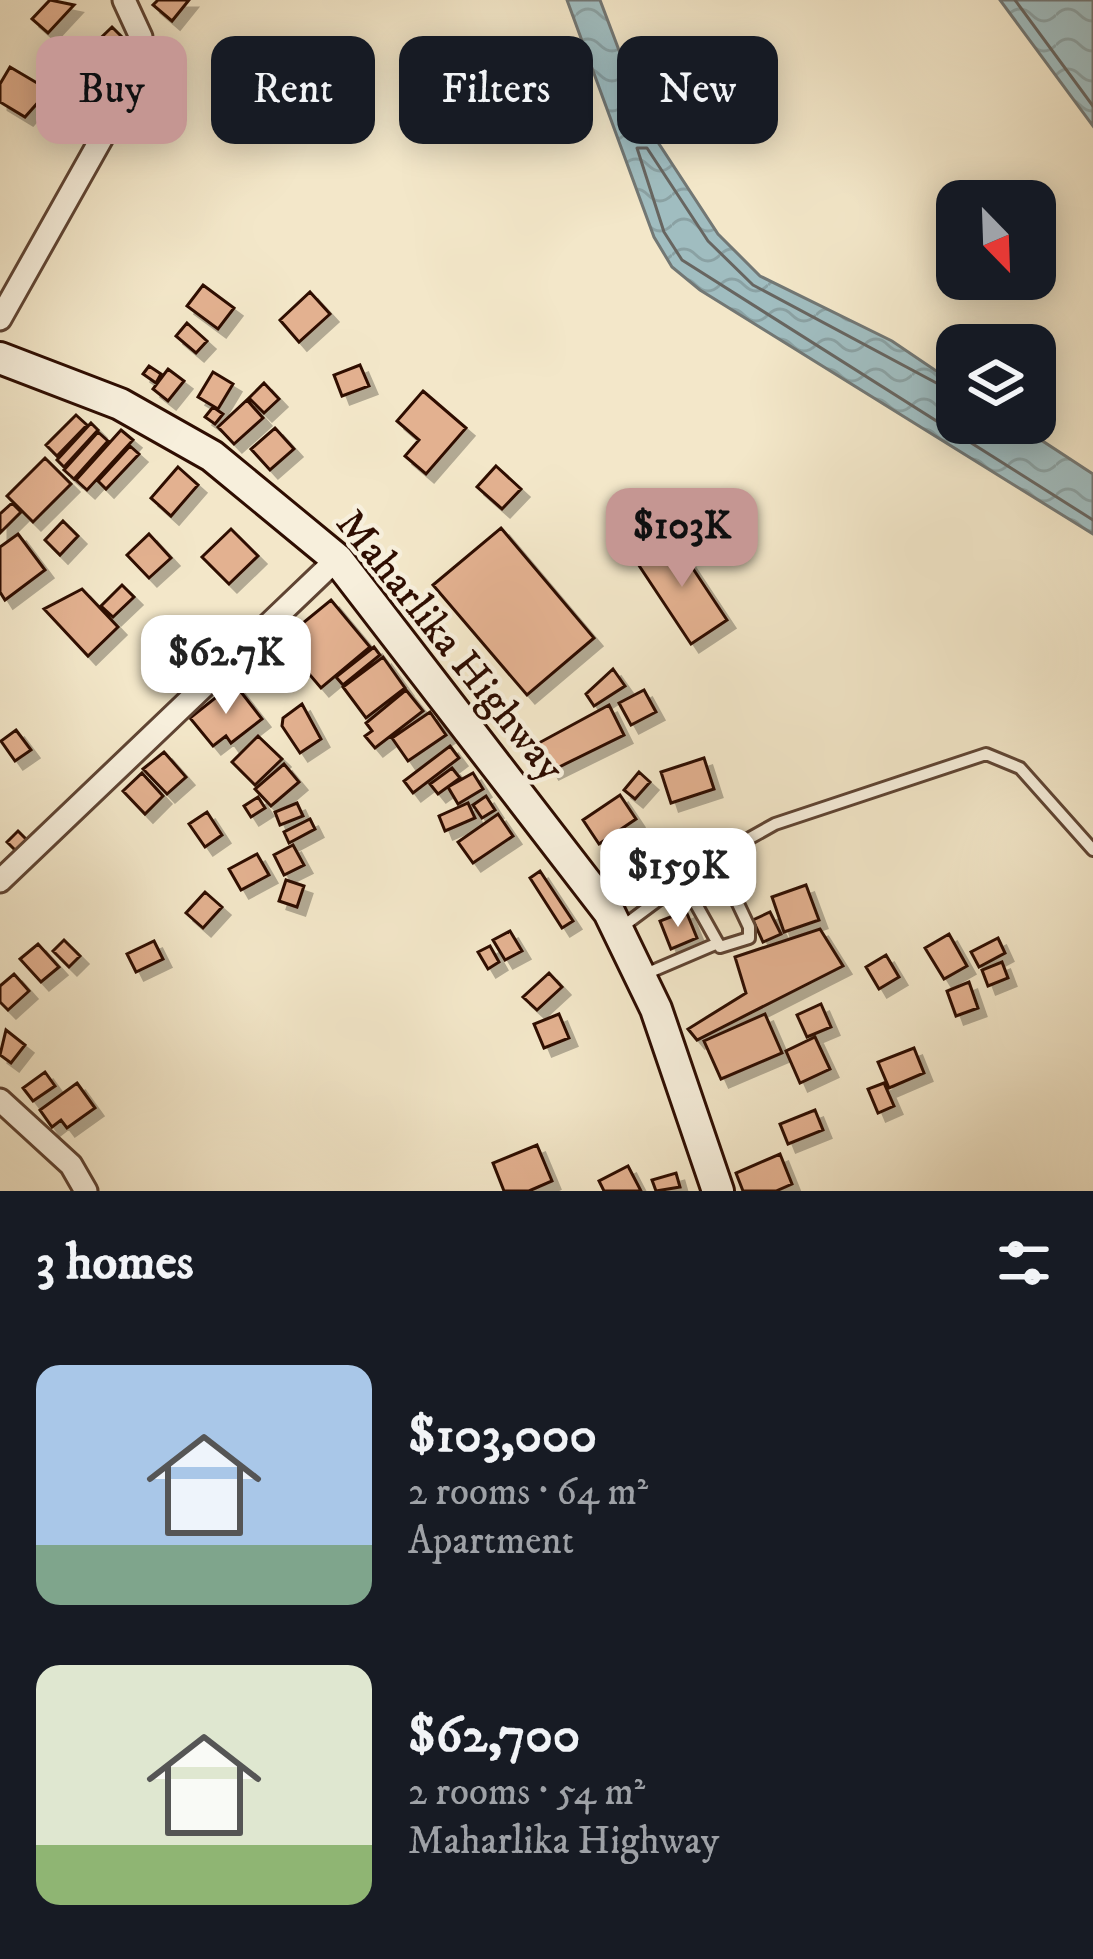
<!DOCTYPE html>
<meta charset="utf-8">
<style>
body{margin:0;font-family:"IM FELL DW Pica",serif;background:#20242c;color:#f1f3f6;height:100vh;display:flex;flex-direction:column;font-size:45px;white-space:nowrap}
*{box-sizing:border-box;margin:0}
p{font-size:39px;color:#9ea1a6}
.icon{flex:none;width:66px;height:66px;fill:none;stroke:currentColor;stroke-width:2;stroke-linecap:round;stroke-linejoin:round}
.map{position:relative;height:1191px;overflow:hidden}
.panel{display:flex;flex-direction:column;background:#171b24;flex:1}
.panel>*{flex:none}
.hud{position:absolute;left:36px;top:36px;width:1023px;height:108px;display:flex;gap:24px}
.needle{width:78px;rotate:157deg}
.controls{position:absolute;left:936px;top:180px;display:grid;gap:24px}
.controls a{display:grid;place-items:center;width:120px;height:120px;border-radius:24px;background:#171b24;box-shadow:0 6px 30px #0003;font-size:60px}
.price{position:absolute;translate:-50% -102px;padding:0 27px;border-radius:24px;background:#fff;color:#222;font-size:39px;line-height:78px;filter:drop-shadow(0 3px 6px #0008)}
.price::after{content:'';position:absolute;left:50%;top:72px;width:36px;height:27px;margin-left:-18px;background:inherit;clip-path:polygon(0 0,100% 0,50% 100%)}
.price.active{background:#c59692;color:#111}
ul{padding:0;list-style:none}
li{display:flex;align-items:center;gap:36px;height:300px;padding:0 36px}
li span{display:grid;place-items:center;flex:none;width:336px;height:240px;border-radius:24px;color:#555}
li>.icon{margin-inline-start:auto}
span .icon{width:144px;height:144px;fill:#fffc;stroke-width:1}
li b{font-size:51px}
h2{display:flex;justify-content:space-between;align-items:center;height:144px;padding:0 36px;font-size:51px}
.tag{padding:0 42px;border-radius:24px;background:#171b24;box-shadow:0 6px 30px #0003;font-size:42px;line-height:108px}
.tag.active{background:#c59692;color:#111}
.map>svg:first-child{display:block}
.water{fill:url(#water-waves);stroke:#727774;stroke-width:3}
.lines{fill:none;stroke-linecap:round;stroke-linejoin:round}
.shore{stroke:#676560;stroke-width:3}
.building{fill:#e3b190;stroke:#2e0d01;stroke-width:3;filter:url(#shadow)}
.service-casing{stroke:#5f4433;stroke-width:16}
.minor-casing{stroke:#5f4433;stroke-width:27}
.secondary-casing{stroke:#2e0d01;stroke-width:36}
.service{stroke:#f7efdc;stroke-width:10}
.minor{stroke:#f7efdc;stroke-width:21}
.secondary{stroke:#f7efdc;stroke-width:30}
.labels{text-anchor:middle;stroke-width:9;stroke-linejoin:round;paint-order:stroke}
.street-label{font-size:42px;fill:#2e0d01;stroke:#f7efdc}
</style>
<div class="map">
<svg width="1093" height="1191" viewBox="0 0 1093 1191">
<defs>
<pattern id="water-waves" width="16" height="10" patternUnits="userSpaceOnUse" patternTransform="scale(3)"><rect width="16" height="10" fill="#a0bdc0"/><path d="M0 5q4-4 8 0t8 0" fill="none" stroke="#8aa1a3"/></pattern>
<filter id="shadow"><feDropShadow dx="8" dy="8" stdDeviation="0" flood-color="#0004"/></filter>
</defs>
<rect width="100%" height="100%" fill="#f3e7c9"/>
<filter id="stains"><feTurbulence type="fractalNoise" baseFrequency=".00167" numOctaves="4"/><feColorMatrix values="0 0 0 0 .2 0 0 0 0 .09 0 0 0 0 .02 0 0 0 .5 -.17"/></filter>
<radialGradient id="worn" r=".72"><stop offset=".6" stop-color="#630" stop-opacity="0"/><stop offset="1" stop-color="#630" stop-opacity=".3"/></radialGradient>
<path class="water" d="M567 0H600L648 127 718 234 760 276 892 341 957 385V423H1015L1093 474V534L700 290 672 267 654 237Z
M1000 0H1093V126Z"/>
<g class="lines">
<path class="shore" d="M1015 0 1093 106
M957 394 753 285 708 241 647 148H637L664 232 682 260 1093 520"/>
</g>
<path class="building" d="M50 0 74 5 48 33 32 19Z
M158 0H189L172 21 153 5Z
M112 27 133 48 101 80 80 58Z
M10 67 49 90 25 117 0 102V84Z
M80 74 93 86 84 95 72 83Z
M203 285 234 308 218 329 187 306Z
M310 292 330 314 299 342 280 320Z
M187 323 207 341 196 353 176 336Z
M360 365 369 386 342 396 334 375Z
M149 366 161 374 156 383 143 374Z
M168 369 184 381 168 401 153 389Z
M213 372 233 384 218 409 198 397Z
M264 383 279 399 264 413 249 398Z
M423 391 466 428 426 474 405 456 419 440 397 421Z
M247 400 263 418 234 444 218 427Z
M213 407 223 414 215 424 205 417Z
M76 415 87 425 57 456 46 445Z
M91 423 98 430 64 467 57 460Z
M275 428 294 449 270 470 251 449Z
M121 430 133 440 87 490 76 480Z
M98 432 108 441 74 479 64 470Z
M130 446 139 454 106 489 98 481Z
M45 458 71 484 33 522 7 496Z
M496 466 521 489 502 509 477 487Z
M178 467 198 485 171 516 151 498Z
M12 503 21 512 0 533V514Z
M63 521 78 536 60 555 45 540Z
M501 528 594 638 527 695 433 585Z
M231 529 258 556 229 584 202 557Z
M18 534 45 570 5 600 0 592V547Z
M149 534 171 558 149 578 127 555Z
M672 537 727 620 691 644 636 561Z
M122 585 134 597 113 617 101 606Z
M82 589 118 627 88 656 44 609Z
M331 600 370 647 321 688 281 641Z
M374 647 380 655 343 685 336 677Z
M383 657 405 688 366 718 343 687Z
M613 669 625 686 594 706 586 694Z
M234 683 262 719 231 743 226 736 213 746 190 718Z
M406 690 423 711 375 748 365 736 372 731 366 723Z
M644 690 656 712 631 725 619 703Z
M302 704 321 739 300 753 282 726 283 718Z
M609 705 624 735 551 771 537 744Z
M430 712 446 735 408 761 392 738Z
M16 730 31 750 15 761 1 741Z
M258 736 282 759 255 785 232 762Z
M450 746 459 758 413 793 404 781Z
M164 752 186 777 167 794 143 769Z
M704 758 714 789 671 803 661 772Z
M284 764 299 782 271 806 255 789Z
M452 768 460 778 438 794 430 784Z
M639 772 650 782 635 799 624 790Z
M142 773 163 796 145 814 123 791Z
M473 773 483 789 458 804 448 787Z
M620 795 636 819 599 844 583 820Z
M486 796 495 810 482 818 473 805Z
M258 797 265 808 251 817 244 806Z
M297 803 303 816 280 825 275 812Z
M468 803 475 818 445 831 439 816Z
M207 812 222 835 205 847 189 824Z
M498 814 513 836 473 863 458 842Z
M310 819 315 829 289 843 284 832Z
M18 831 29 842 18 853 7 842Z
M662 836 670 850 663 855 654 841Z
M293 845 304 865 284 875 274 855Z
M257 854 269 875 241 890 229 869Z
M540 871 573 921 562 928 530 878Z
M286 880 304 886 297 907 279 901Z
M806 885 819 920 784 932 772 897Z
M205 892 222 907 203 928 186 913Z
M686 911 697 938 671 949 660 921Z
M770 912 781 934 763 942 753 920Z
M820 929 843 966 697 1040 688 1029 746 993 735 957Z
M510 931 522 951 505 960 493 940Z
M949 934 967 966 944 979 925 948Z
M998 938 1005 953 979 967 971 952Z
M64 940 80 956 69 967 53 951Z
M154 941 163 959 136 972 127 954Z
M38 944 59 967 41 982 20 959Z
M490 946 499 962 488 969 478 952Z
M886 955 899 977 879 989 866 967Z
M1002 962 1008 978 988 986 982 970Z
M549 973 562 987 537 1010 523 997Z
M14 974 29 991 8 1010 0 1002V986Z
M969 982 978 1008 956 1016 947 991Z
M821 1004 831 1027 807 1037 797 1015Z
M559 1014 569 1038 544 1048 534 1024Z
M765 1014 782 1053 721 1079 704 1041Z
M6 1030 25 1045 11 1063 0 1055Z
M815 1037 830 1069 800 1083 786 1051Z
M914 1048 924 1073 889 1088 878 1062Z
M45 1072 55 1086 33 1101 23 1088Z
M77 1083 95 1108 67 1128 61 1120 52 1127 40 1110Z
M884 1083 894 1106 878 1113 868 1089Z
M815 1110 823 1130 788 1144 780 1124Z
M537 1145 552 1181 529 1191H504L493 1163Z
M780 1154 792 1184 776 1191H743L736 1173Z
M628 1166 641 1191H604L599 1181Z
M676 1173 680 1187 656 1191 652 1180Z"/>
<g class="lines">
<g class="service-casing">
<path id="service" d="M683 881 720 947 749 938V927L716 857
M622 927 716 857 775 824 986 754 1020 768 1093 850
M643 975 718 943"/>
</g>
<g class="minor-casing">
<path id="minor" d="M0 319 140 70 141 37 124 0
M0 881 337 559
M0 1100 71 1165 86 1191"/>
</g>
<g class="secondary-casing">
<path id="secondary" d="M0 358 120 404 212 456 337 559 609 912 656 1009 718 1191"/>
</g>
<use href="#service" class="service"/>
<use href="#minor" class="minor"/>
<use href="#secondary" class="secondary"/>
</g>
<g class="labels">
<g class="street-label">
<text transform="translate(452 644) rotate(51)" y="15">Maharlika Highway</text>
</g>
</g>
<rect width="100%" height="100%" filter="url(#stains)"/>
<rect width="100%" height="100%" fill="url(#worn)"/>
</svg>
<div class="controls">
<a><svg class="needle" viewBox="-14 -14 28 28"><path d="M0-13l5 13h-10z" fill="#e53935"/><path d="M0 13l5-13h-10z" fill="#9ea1a6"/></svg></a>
<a><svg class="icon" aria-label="layers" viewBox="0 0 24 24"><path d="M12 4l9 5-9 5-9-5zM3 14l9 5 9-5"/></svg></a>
</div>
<b class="price active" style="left:682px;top:590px">$103K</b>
<b class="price" style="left:226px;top:717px">$62.7K</b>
<b class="price" style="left:678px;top:930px">$159K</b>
<div class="hud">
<a class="tag active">Buy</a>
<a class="tag">Rent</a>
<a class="tag">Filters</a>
<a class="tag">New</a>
</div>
</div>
<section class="panel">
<h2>3 homes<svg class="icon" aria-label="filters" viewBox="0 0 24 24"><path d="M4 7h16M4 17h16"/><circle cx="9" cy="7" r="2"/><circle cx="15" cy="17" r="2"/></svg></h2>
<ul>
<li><span style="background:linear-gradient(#a9c7e8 75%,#7fa58c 0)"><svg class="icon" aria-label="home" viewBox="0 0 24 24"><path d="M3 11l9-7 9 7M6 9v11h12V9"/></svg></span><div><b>$103,000</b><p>2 rooms · 64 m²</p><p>Apartment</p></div></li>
<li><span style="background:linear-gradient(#dfe7d0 75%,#8fb573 0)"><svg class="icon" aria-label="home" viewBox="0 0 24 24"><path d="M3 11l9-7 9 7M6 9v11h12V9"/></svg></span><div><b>$62,700</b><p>2 rooms · 54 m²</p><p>Maharlika Highway</p></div></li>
</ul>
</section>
